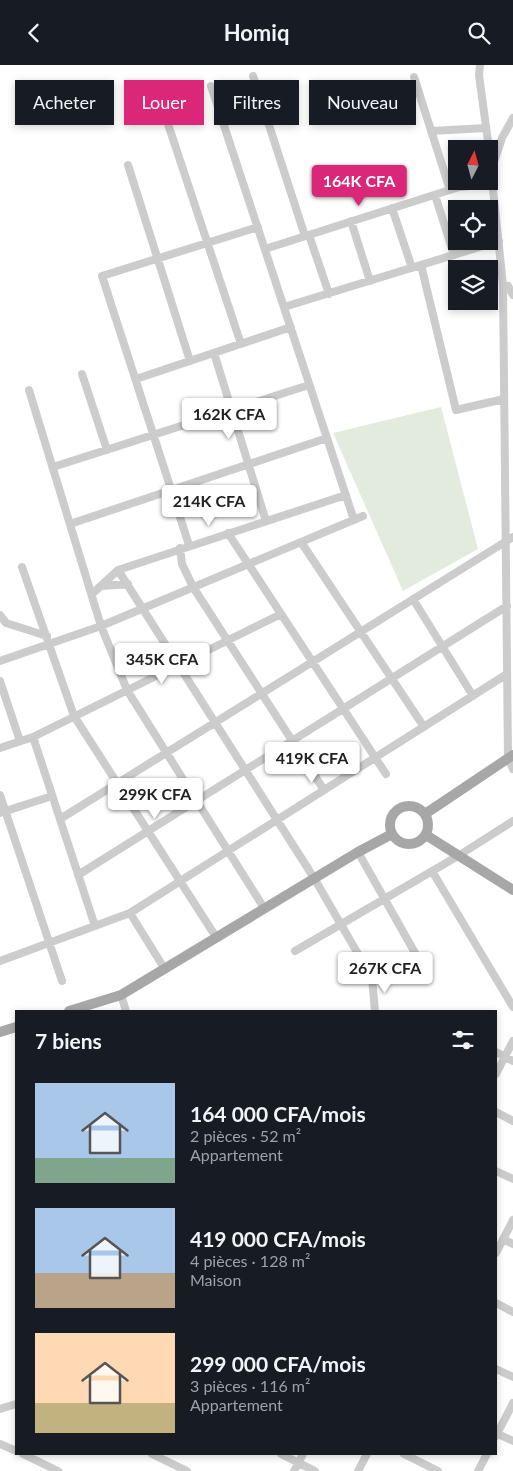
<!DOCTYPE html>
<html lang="fr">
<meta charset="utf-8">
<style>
body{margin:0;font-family:Lato,sans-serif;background:#20242c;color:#f1f3f6;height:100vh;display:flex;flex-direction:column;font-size:19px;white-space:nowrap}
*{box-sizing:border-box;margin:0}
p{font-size:16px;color:#9ea1a6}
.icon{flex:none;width:28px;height:28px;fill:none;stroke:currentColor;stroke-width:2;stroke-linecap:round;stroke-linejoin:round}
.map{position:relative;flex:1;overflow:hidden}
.drawer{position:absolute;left:15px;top:945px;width:482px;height:445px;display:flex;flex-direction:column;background:#171b24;border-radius:0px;box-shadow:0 2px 8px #0003}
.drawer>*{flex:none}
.banner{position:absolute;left:15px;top:15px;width:484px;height:45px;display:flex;gap:10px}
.needle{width:32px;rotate:6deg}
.fabs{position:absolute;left:448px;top:75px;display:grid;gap:10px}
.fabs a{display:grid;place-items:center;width:50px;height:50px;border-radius:0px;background:#171b24;box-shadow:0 2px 8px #0003;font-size:25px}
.price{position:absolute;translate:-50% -42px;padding:0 11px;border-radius:5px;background:#fff;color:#222;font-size:16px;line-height:32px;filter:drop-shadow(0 1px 2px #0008)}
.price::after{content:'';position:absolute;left:50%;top:30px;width:15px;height:11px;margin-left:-8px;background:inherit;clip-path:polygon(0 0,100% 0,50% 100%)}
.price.current{background:#db2777;color:#fff}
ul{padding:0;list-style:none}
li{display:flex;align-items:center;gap:15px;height:125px;padding:0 20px}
li span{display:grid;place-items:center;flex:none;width:140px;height:100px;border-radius:0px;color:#555}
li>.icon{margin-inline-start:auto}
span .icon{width:60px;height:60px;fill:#fffc;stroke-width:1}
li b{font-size:21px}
h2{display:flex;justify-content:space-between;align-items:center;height:60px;padding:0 20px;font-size:21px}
.chip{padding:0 18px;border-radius:0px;background:#171b24;box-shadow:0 2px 8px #0003;font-size:18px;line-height:45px}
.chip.current{background:#db2777;color:#fff}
header{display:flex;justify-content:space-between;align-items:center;height:65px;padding:0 20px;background:#171b24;font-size:22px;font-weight:700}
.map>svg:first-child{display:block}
.green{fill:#e3ebde}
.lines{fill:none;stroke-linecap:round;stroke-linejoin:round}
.minor{stroke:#ccc;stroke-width:8}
.major{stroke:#a7a7a7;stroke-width:10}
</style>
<header><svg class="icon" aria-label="back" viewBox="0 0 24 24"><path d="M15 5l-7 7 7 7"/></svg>Homiq<svg class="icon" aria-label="search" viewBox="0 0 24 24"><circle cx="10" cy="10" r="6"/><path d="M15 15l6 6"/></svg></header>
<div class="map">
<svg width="513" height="1406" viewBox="0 0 513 1406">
<rect width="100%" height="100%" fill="#fff"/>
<path class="green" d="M441 342 478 484 403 526 333 368Z"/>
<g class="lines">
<path class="minor" d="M480 0 479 10 489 84
M253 11 305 171
M414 12 450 125
M211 21 354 455
M161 38 241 279
M431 66 486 63
M489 86 503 220 508 693 513 704
M128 100 190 296
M492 103 502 73 513 53
M435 130 454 190
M392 143 412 203
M351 156 370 216
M309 170 329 229
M265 184 459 122 492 119
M421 200 456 345 504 334
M508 221 513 230
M284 242 499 176
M214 288 266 456
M82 309 107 385
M136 314 291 262
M29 325 101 561 127 625 264 843
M53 402 309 320
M70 459 327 373
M228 468 386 709
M301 477 424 662
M189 480 102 211 258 162
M180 483 182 499 193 522 324 725
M22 502 74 651 216 872
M118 505 314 813 372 913 375 946
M101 521 128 519
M92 529 118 505 346 430
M413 534 473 631
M0 550 6 558 47 571
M0 596 101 561 363 451
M0 616 20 676
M33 672 95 861
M0 683 33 672 281 549
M0 730 62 916
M0 748 52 731
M60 754 513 472
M358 787 423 902
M432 806 513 942
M78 810 507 541
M130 848 164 903
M295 886 458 791 513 756
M0 896 130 848 507 609
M121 930 126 946
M496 987 513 996
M496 1009 513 976
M496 1047 513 1056
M496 1106 513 1114
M503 1174 513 1179
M496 1188 513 1155
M496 1238 513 1247
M496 1304 513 1312
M0 1344 16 1339
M496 1368 513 1376
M496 1371 513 1338
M0 1379 16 1386
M23 1389 58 1406
M152 1389 187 1406
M281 1389 315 1406
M404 1389 438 1406
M294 1406 303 1389
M358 1406 367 1389
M478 1406 487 1389"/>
<path class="major" d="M390 760a19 19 0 1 1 38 0a19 19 0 1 1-38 0Z
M425 749 513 690
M426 770 513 825
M69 946 121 930 358 787 392 769
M0 967 16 962"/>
</g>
</svg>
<div class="fabs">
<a><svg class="needle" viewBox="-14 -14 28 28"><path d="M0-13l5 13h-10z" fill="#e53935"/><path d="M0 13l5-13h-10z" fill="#9ea1a6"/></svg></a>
<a><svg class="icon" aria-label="locate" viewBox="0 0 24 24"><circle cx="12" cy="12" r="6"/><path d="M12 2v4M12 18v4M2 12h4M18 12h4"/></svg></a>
<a><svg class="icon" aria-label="layers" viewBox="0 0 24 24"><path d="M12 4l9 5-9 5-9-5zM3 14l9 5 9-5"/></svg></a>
</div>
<b class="price current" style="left:359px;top:142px">164K CFA</b>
<b class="price" style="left:229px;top:375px">162K CFA</b>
<b class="price" style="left:209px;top:462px">214K CFA</b>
<b class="price" style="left:162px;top:620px">345K CFA</b>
<b class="price" style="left:312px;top:719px">419K CFA</b>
<b class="price" style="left:155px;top:755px">299K CFA</b>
<b class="price" style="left:385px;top:929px">267K CFA</b>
<div class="banner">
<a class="chip">Acheter</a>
<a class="chip current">Louer</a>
<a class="chip">Filtres</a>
<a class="chip">Nouveau</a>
</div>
<section class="drawer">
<h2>7 biens<svg class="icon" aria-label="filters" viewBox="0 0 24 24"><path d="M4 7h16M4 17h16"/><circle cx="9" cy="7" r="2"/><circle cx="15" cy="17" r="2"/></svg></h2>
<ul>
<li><span style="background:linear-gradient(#a9c7e8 75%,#7fa58c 0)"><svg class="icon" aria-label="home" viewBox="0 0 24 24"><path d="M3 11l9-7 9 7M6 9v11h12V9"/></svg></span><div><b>164 000 CFA/mois</b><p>2 pièces · 52 m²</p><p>Appartement</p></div></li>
<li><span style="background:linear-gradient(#a9c7e8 65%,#b9a48a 0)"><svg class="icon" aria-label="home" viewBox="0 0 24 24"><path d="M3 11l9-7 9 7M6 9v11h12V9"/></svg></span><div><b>419 000 CFA/mois</b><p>4 pièces · 128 m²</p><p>Maison</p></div></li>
<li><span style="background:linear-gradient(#ffd9b3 70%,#c2b280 0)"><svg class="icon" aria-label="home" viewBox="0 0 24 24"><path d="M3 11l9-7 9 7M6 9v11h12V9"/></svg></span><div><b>299 000 CFA/mois</b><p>3 pièces · 116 m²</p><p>Appartement</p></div></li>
</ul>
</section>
</div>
